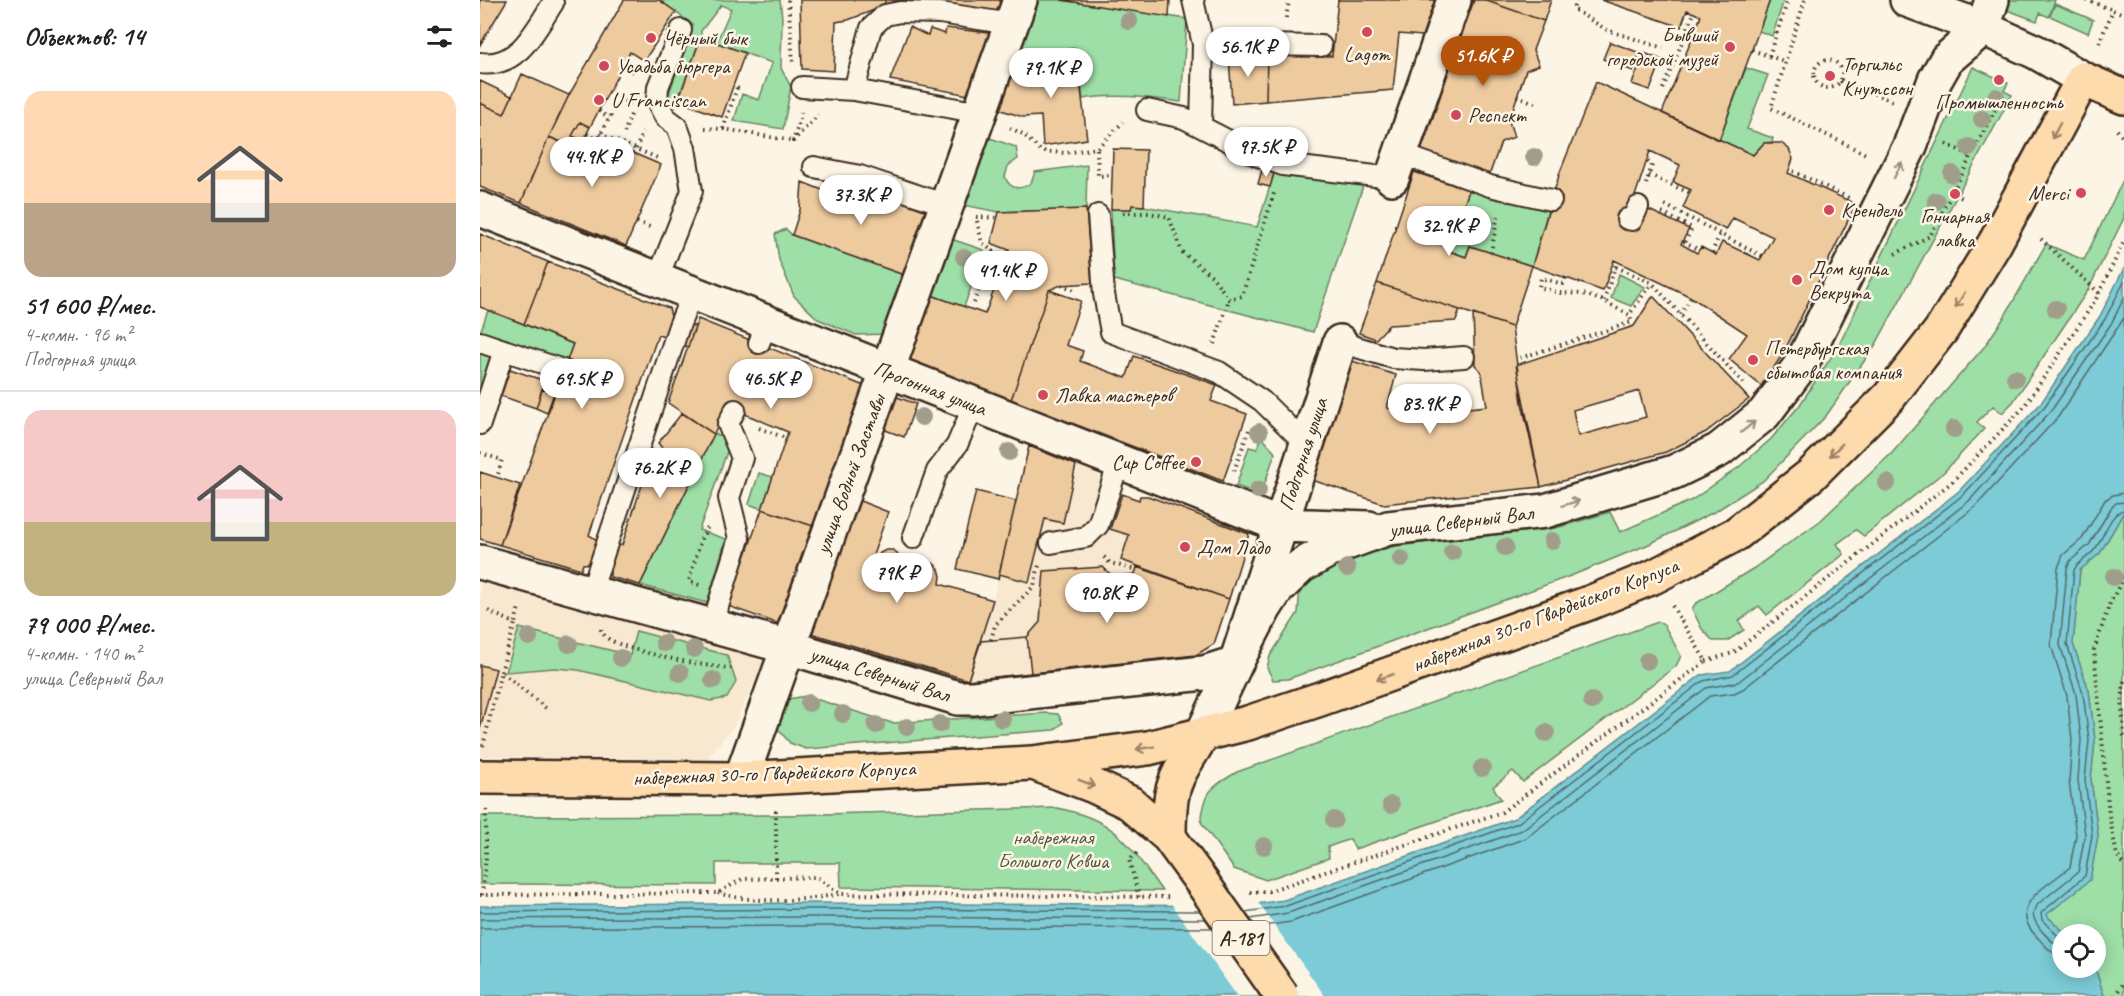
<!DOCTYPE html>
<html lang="ru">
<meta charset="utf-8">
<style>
body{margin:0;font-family:Caveat,sans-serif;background:#f2f2f2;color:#222;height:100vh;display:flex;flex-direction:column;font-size:22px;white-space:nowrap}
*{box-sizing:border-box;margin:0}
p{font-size:20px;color:#767676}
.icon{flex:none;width:33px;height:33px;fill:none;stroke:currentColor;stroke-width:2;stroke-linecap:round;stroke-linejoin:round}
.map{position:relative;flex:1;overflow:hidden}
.sheet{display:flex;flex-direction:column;background:#fff;width:480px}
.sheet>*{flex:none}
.buttons{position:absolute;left:1572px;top:924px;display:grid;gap:12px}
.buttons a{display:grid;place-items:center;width:54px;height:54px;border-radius:50%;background:#fff;box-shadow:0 3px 15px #0003;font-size:30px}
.price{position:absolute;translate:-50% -51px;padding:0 14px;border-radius:21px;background:#fff;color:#222;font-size:20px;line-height:39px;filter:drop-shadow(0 2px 3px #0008)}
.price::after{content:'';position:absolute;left:50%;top:36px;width:18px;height:14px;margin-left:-9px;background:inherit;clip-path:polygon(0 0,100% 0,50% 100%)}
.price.active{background:#b45309;color:#fff}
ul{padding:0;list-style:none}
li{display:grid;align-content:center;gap:12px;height:318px;padding:0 24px}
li+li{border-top:2px solid #e0e0e0}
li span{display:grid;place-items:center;height:186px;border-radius:18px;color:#555}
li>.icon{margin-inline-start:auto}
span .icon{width:108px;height:108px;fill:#fffc;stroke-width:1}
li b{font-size:26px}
h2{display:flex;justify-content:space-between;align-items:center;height:72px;padding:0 24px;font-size:26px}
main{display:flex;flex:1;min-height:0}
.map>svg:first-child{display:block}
.built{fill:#f8e8d0}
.green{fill:#9edea7;stroke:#6c8462;stroke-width:1.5}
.water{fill:#7bcbd6;stroke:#618b8c;stroke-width:1.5}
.pier{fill:#fcf5e5}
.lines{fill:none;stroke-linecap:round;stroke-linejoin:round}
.shore{stroke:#556a68;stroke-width:1.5}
.building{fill:#eeca9f;stroke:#3b2a1e;stroke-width:1.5;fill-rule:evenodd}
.lane-casing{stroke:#3b2a1e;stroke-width:24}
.street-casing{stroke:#3b2a1e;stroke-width:38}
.secondary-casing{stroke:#3b2a1e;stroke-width:38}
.primary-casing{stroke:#3b2a1e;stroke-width:38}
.path{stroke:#3b2a1e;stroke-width:4;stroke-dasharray:1.5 4.5;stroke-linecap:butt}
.lane{stroke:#fcf5e5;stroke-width:20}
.street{stroke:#fcf5e5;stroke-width:33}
.secondary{stroke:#fcf5e5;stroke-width:33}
.primary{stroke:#fedbac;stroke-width:33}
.primary-bridge-casing{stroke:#3b2a1e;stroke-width:38;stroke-linecap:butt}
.primary-bridge{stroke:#fedbac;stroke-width:33}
.tree{fill:#a09e8a}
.oneway{stroke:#9c8265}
.oneway2{stroke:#9c9082}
.poi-dot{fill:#d1495b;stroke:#fcf5e5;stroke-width:2}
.labels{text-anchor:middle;stroke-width:5;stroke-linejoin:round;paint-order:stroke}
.shield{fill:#fcf5e5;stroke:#75675a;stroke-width:1.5}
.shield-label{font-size:20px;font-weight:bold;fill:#3b2a1e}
.poi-label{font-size:21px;fill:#3b2a1e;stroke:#fcf5e5;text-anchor:start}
.street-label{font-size:21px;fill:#3b2a1e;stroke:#fcf5e5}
.park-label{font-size:21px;fill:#545740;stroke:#fcf5e5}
</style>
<main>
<section class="sheet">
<h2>Объектов: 14<svg class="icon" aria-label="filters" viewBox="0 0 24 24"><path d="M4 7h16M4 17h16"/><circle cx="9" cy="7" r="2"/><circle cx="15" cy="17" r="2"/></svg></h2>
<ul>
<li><span style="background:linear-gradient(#ffd9b3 60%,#b9a48a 0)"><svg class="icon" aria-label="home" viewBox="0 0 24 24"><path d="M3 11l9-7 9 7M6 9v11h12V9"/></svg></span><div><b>51 600 ₽/мес.</b><p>4-комн. · 96 m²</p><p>Подгорная улица</p></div></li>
<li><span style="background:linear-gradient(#f6c9c9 60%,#c2b280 0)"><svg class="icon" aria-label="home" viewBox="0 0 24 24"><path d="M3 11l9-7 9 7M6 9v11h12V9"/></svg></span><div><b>79 000 ₽/мес.</b><p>4-комн. · 140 m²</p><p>улица Северный Вал</p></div></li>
</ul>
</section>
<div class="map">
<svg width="1644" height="996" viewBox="0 0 1644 996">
<rect width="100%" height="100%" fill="#fcf5e5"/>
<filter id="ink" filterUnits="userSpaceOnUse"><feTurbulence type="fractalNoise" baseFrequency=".0167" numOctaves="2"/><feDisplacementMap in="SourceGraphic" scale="12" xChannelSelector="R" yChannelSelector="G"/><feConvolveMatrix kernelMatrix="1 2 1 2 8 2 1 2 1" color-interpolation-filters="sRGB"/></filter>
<g filter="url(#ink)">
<path class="built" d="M549 446 617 473 620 477V487L658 500 660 496H668L769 534 734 644 716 655 488 680 513 600Z
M0 579 286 657 254 726 227 759 0 757Z"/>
<path class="green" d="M179 0H300L302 17 301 68 311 87 303 129 254 121 262 94 279 100 292 63 236 43 251 9 241 5 221 31V37L193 113 187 99 213 25Z
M559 0H581L707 19 701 102C669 98 634 93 603 99L596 49 586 57 559 62 561 72 530 78Z
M1290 0H1304L1292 36 1279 31Z
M1525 0H1575L1569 17 1560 13 1557 21 1522 8Z
M1575 4 1613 20 1608 33 1570 16Z
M1493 67 1528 83 1524 91 1532 95 1396 344 1346 416 1283 481 1236 511 1167 545 1093 575 808 679 793 680 787 668 790 656 818 613 820 587 862 559 916 546 1076 528 1130 512 1140 532 1212 500 1259 467 1291 439 1319 406 1358 347Z
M1266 68 1288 75 1267 129 1293 138 1292 142 1284 143 1273 155 1239 140Z
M507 137 536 147 538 159 528 166 525 177C530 190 541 190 551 183L555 172 607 165 606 209 519 212 483 205Z
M795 170 883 186 833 332 634 280 631 209H651L652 205 664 206 777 227Z
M1644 178V218L1608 290 1533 402 1522 413 1513 406 1497 422 1504 429 1464 472 1384 536 1376 530 1357 544 1364 554 1287 615 1279 606 1259 621 1264 630 1247 641H1233L1222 629 1212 609 1215 604 1274 568 1340 521 1412 453 1504 347 1523 319 1566 244 1604 260Z
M989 190 1068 210 1052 266 990 246 986 257 969 251Z
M306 229 312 235 424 275 426 280 407 334 376 335 338 319 314 296 299 260 295 234Z
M471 239 504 250 484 307 451 295Z
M1139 274 1165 287 1151 306 1131 298Z
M8 310 93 344 86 363 0 333Z
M0 350 15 355 0 401Z
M234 434 252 438 219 530 246 539 227 603 160 585Z
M782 437 795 453 781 495 756 486 769 447 777 449Z
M279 473 293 477 282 509 269 504Z
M1644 512V996H1624L1615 968 1616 934H1586L1566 915 1610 879 1618 835 1611 779 1615 740 1609 691 1593 644 1600 570 1620 553Z
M1178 622 1184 625 1201 656 1196 666 1043 782 1033 771 1013 787 1021 799 875 849 870 839 848 847 849 858 786 880 754 869 721 822C726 789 729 789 757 772Z
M39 628 150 655 156 631 247 655 256 682 247 698 231 701 98 670 75 668 26 672Z
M326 696 412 723 566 713 578 714 583 723 574 730 326 749 310 743 298 729 300 710 308 699Z
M577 808C638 820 648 844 682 891L361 887 360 863H236V885L0 884V816L305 815Z"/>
<path class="water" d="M1644 268V512L1620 553 1600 570 1593 644 1609 691 1615 740 1611 779 1618 835 1610 880 1566 915 1586 934H1582V968H1615L1624 996H0V906L334 903 763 906 804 900 1035 818 1221 675 1250 671 1479 491 1561 403 1620 316Z"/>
<path class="pier" d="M777 901 845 996H757L690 902 762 903Z"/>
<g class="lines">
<path class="shore" d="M0 912 334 909 720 911
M765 912 806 906 1038 823 1223 681 1253 675 1483 495 1565 406 1625 319 1644 282
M0 919 334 917 726 919
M770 919 808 913 1042 830 1226 688 1258 682 1489 501 1571 411 1631 324 1644 298
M775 927 811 922 1046 838 1230 696 1254 693 1263 689 1495 507 1578 417 1644 318
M0 928 334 926 732 928
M1582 940 1562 920 1561 913 1605 876 1612 835 1605 780 1609 740 1603 693 1587 644 1594 570C1599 561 1609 557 1615 549 1624 538 1630 512 1644 510
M1582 948C1571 942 1555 927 1553 914L1558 904 1598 872 1605 835 1598 780 1601 740 1596 694 1580 645 1587 569 1590 561 1609 545 1631 508 1636 503 1644 502
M1582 957C1571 954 1565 945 1557 937 1525 905 1567 887 1590 867L1596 835 1589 781 1592 740 1587 696 1571 645 1578 568 1583 555 1602 539 1625 500 1633 495 1644 493"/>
</g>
<path class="building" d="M0 0H27L0 45Z
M144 0H179L196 12 164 61 150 52 110 127 100 122 92 136 103 141 99 149 69 137 89 95Z
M320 0H405V6L368 20 356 22 354 71 322 69Z
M405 0H521L516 14 405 6Z
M581 0H690L689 17Z
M858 0H955L942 36 919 34 913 90 786 101 787 55 852 56Z
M994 0H1004L1064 21 1053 50 1059 65 1046 70 1029 121 1034 137 1021 142 1009 176 941 151Z
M1004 0H1071L1064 21Z
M1121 0H1290L1239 140 1182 113 1221 16 1207 10 1201 27Z
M430 27 448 36 450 29 465 34 466 28 510 33 488 95 410 80Z
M221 37 265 53 242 117 198 101Z
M1130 42 1160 53 1153 71 1123 59Z
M596 48 607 139 563 146 561 116 543 117 518 109 530 78 561 72 559 62 586 57 585 50Z
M1164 53 1182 60 1170 90 1152 84Z
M749 55H787L786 101 752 104Z
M42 74 89 95 69 137 41 203 0 187V103L24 114Z
M0 81 32 96 24 114 0 103Z
M1116 82 1273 155 1284 143H1301L1309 149 1313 159 1308 173 1376 204 1303 354 1281 386 1249 359 1267 334 1211 297 1134 260 1123 291 1052 266 1080 172ZM1170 151 1200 165 1193 182 1211 190 1203 208 1246 230 1253 218 1293 237 1280 260 1242 242 1236 255 1221 247 1217 253 1201 244 1209 229 1165 208 1146 223Z
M100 122 110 127 103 141 92 136Z
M69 137 117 158 125 141 181 165 146 246 41 203Z
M633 149 666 150 664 206 652 205 651 209H631Z
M782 170 794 173 790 187 778 184Z
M934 172 989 190 969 251 986 257 990 246 1052 266 1032 327 897 283Z
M322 182 373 202 380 186 447 211 424 275 312 235 320 210Z
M606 209 612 283 581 285 569 290 531 400 426 361 451 295 505 314 529 250 511 243 519 212Z
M0 234 68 262 44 324 0 307Z
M68 262 189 308 191 316 195 320 188 338 178 335 109 535 119 541 112 563 103 564 101 569 20 545 93 344 44 324Z
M897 283 980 310 976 321 909 325 896 339 879 333Z
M569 290 601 301 586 345 603 351 600 361 646 378 654 356 737 385 731 401 767 414 743 481 531 400Z
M1173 296 1269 399 1226 432 1186 452 1061 487 1036 365 1154 326ZM1159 391 1166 417 1098 436 1093 410Z
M993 314 1032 327 1042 403 1061 487 904 504 829 479 869 360 916 375 907 408 938 413 1007 406 1001 371 995 365Z
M218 319 384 386 333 526 282 509 308 432 248 407 234 434 188 403Z
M206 324 215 326 208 347 199 344Z
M30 369 65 381 56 408 21 396Z
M62 389 74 393 67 413 56 408Z
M412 395 436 404 424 437 400 428Z
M202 413 234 434 160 585 130 577V569L125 567 132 546 142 545 164 479 176 467 170 461 183 449 178 443Z
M549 446 596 465 583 523 565 519 549 582 519 574Z
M0 472 40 485 20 545 0 539Z
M496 491 536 501 518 579 477 569Z
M642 494 659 500 660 496H668L769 534 749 599 641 560 649 535 630 529Z
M375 499 408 512 391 561 395 563 400 553 406 550H413L417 553 421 566 436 571 443 566 453 563 459 569 461 576 460 584 513 600 488 680 327 632Z
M282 509 333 526 299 624 248 606Z
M623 567 633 577 655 574 657 567 749 599 734 644 716 655 488 680 501 641 547 637 560 622 564 571Z
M547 637 551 673 488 680 501 641Z
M0 665 16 669 0 729Z"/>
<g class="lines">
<g class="lane-casing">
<path id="lane" d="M713 0 723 44 721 126
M723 44 841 46
M0 63C38 69 56 29 73 3
M322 87 374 90 500 113
M374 90 391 28 405 15 420 12 460 13 531 24
M667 110 704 118 778 156 803 165 912 178
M921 154 1010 186 1071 200
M334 167 380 176 466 205
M618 215 624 294 631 332 739 372 782 401 826 444
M1147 219 1152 220 1158 207
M177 280 212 191 205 148 197 126 185 117 177 101 178 87 201 30
M0 342 83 370
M860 342 913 358 944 360 984 357
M279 343 287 323
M0 424 24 350
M433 538 457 471 477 445 494 405
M571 543 606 537 618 525 639 462
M111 592 199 326 212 294
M232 626 259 538 249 498 262 458 248 424 255 410"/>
</g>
<g class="street-casing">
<path id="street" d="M912 178 974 0
M0 209 800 525 889 528
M0 562 308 647 478 698H493L724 673 756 663 784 609 797 589 821 566 853 548 908 528 1065 511 1194 472 1239 450 1284 414 1321 365 1430 146 1455 80 1467 59 1503 28 1427 0
M722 735 756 663 860 342
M261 779 540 0"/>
</g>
<g class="secondary-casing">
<path id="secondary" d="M1512 0 1503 28 1556 52 1603 79"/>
</g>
<g class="primary-casing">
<path id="primary" d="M556 764 614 786 650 803 689 837 721 881
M0 777 261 779 552 763 668 748 768 723 840 699 1109 603 1173 577 1256 534 1331 475 1409 397 1462 329 1515 243 1603 79 1644 97
M689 837C689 823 689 808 692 794 696 773 712 753 722 735"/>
</g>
<path class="path" d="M308 0 313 62
M1096 0 1093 9 1127 30 1183 48
M1325 0 1291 108 1388 155
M1606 0 1633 10
M806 18 809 1
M1619 43 1633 10 1644 14
M1272 50 1306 62
M1289 56 1308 0
M1334 74a14 14 0 1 1 28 0a14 14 0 1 1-28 0Z
M142 65 155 73
M1360 81 1413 101
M1183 89 1214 13
M1037 96 1055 103
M119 111 129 118
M321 112 320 120 313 141 338 115
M225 128 243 129 257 88 254 86
M530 128 543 134 561 151 585 153 617 148 643 122
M243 129 313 141
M1637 130 1644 139
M144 133 152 112
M107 134 117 139
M120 134 180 159
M1466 144 1492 156
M156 149 163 132
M617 149 618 176 632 175
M121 150 114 146 140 99 151 104
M1313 171 1369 198
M1169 175 1210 193
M1166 184 1172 165 1167 161
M1475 194 1482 198
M1185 205 1282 256
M643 213H669L689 217 702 252 732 276 749 299 762 296 795 190
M1182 213 1212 228 1205 242 1219 250
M496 217 519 218
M157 222 170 227
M914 226H916
M1561 239 1619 293
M972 245 1007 212
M513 251 526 256
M1011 253 1018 214
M1232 253 1240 233
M1415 254 1450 236 1515 110
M510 258 524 263
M1136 267 1172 283 1264 384
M1085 278 1083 284 1061 278 1059 287 1080 293 1103 294 1124 301 1149 315 1172 283
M581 285 597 291
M1124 301 1137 261
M494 303 513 251 502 243 497 221
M1201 315 1211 297
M734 344 749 299
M1040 358 1152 322 1149 315
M279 428 306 438
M0 453 22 460 17 478
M754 471 770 427
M624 557 630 563 656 570
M1644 577 1630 603 1614 650 1629 815 1637 855 1644 866
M219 585 209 581 221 539 229 525
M8 611 35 623 39 607
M121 629C121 630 125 637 126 637 140 650 230 668 251 668
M511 640 515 625 554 586 559 565
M1226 661 1253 653 1472 482 1544 407 1615 301 1644 242
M21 672 35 623
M1644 681 1642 703 1644 737
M3 746 21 672 67 709
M657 853 649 859 659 897
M296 878V810
M770 892 789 891 1022 812 1226 661 1191 604
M238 893C274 904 323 901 359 894
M0 895 238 893 262 879 337 877 360 894 690 897
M2 895 6 857V809
M1635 996 1644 981"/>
<use href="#lane" class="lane"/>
<use href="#street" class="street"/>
<use href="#secondary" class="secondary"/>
<use href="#primary" class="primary"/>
<g class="primary-bridge-casing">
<path id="primary-bridge" d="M721 881 802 996"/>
</g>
<use href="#primary-bridge" class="primary-bridge"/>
</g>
<g class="tree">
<circle cx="649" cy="21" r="9"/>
<circle cx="1516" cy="97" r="9"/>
<circle cx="1502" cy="119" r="9"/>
<circle cx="1489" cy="147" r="9"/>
<circle cx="1054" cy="157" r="9"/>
<circle cx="1472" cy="174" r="9"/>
<circle cx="1456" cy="201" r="9"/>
<circle cx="484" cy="257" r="9"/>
<circle cx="1576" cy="309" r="9"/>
<circle cx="1535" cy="378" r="9"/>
<circle cx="442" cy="417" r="9"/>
<circle cx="1474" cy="429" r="9"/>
<circle cx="779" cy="432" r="9"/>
<circle cx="529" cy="452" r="9"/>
<circle cx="1407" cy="483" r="9"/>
<circle cx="778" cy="490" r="9"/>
<circle cx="1072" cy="541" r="9"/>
<circle cx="1025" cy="547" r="9"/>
<circle cx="972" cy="552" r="9"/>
<circle cx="921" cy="559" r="9"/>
<circle cx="867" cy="568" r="9"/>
<circle cx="1634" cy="577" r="9"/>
<circle cx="49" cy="637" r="9"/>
<circle cx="184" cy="643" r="9"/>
<circle cx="89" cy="644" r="9"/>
<circle cx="214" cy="649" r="9"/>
<circle cx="141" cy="658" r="9"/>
<circle cx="1167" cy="661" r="9"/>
<circle cx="200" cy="673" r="9"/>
<circle cx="233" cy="680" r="9"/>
<circle cx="1112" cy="701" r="9"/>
<circle cx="329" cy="703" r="9"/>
<circle cx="363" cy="714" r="9"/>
<circle cx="522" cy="719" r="9"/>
<circle cx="460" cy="724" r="9"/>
<circle cx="396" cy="725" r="9"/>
<circle cx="427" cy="727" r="9"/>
<circle cx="1066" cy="733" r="9"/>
<circle cx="1002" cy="768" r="9"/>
<circle cx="911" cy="805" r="9"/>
<circle cx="854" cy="820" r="9"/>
<circle cx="784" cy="846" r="9"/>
</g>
<defs><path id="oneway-shaft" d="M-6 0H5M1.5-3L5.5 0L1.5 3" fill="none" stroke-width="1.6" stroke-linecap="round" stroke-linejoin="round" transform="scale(1.5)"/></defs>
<g class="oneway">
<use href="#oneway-shaft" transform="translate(1576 131) rotate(118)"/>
<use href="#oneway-shaft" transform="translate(1480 300) rotate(122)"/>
<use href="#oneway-shaft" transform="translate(1356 450) rotate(135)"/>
<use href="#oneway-shaft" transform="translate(905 677) rotate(161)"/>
<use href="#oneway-shaft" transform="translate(665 748) rotate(171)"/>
<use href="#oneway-shaft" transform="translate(607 783) rotate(21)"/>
</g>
<g class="oneway2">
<use href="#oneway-shaft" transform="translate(1418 170) rotate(-64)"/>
<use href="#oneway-shaft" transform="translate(1268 427) rotate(-39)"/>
<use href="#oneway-shaft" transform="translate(1091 503) rotate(-17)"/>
</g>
</g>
<g class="poi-dot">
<circle cx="887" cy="32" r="6"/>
<circle cx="171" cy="38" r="6"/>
<circle cx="1250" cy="47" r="6"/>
<circle cx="124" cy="66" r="6"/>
<circle cx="1350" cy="76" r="6"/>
<circle cx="1519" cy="80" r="6"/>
<circle cx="119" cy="100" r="6"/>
<circle cx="976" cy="115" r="6"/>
<circle cx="1601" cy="193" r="6"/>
<circle cx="1475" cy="194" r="6"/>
<circle cx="1349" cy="210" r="6"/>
<circle cx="1317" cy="280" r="6"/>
<circle cx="1273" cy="360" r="6"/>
<circle cx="563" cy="395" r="6"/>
<circle cx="716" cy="462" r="6"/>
<circle cx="705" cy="547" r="6"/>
</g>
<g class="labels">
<rect class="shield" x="732.5" y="921" width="57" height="34" rx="4.5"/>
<g class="shield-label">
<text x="761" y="945">А-181</text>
</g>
<g class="poi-label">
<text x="1238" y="42" text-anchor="end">Бывший<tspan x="1238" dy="24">городской музей</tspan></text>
<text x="183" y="45">Чёрный бык</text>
<text x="887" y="61" text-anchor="middle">Lagom</text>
<text x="1362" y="71">Торгильс<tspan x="1362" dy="24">Кнутссон</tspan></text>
<text x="136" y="73">Усадьба бюргера</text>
<text x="131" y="107">U Franciscan</text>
<text x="1519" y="109" text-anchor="middle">Промышленность</text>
<text x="988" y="122">Респект</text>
<text x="1589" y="200" text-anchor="end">Merci</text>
<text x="1361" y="217">Крендель</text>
<text x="1475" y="223" text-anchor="middle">Гончарная<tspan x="1475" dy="24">лавка</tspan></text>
<text x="1329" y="275">Дом купца<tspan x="1329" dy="24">Векрута</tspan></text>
<text x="1285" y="355">Петербургская<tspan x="1285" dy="24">сбытовая компания</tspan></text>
<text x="575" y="402">Лавка мастеров</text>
<text x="704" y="469" text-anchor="end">Cup Coffee</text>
<text x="717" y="554">Дом Ладо</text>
</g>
<g class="street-label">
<text transform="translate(450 388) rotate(21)" y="7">Прогонная улица</text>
<text transform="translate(823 454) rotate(-72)" y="7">Подгорная улица</text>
<text transform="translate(370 474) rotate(-70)" y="7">улица Водной Заставы</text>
<text transform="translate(981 521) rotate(-7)" y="7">улица Северный Вал</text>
<text transform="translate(1065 615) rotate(-21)" y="7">набережная 30-го Гвардейского Корпуса</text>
<text transform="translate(400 674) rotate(17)" y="7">улица Северный Вал</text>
<text transform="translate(294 773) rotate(-2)" y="7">набережная 30-го Гвардейского Корпуса</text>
</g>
<g class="park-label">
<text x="573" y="844">набережная<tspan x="573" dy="24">Большого Ковша</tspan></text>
</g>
</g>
</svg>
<div class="buttons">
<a><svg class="icon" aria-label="locate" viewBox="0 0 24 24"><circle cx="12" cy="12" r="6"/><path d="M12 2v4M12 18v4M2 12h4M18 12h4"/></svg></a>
</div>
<b class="price" style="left:768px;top:78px">56.1K ₽</b>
<b class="price active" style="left:1003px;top:87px">51.6K ₽</b>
<b class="price" style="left:571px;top:99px">79.1K ₽</b>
<b class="price" style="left:786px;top:178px">97.5K ₽</b>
<b class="price" style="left:112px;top:188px">44.9K ₽</b>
<b class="price" style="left:381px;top:226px">37.3K ₽</b>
<b class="price" style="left:969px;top:257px">32.9K ₽</b>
<b class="price" style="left:526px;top:302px">41.4K ₽</b>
<b class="price" style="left:102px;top:410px">69.5K ₽</b>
<b class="price" style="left:291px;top:410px">46.5K ₽</b>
<b class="price" style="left:950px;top:435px">83.9K ₽</b>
<b class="price" style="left:180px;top:499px">76.2K ₽</b>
<b class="price" style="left:417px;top:604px">79K ₽</b>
<b class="price" style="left:627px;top:624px">90.8K ₽</b>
</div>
</main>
